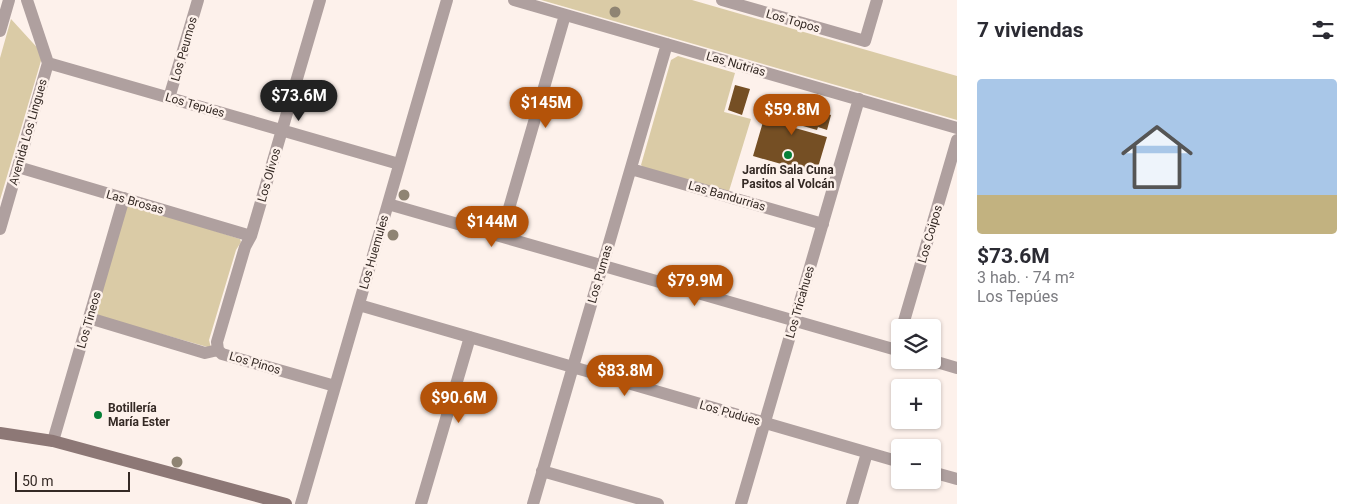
<!DOCTYPE html>
<html lang="es">
<meta charset="utf-8">
<style>
body{margin:0;font-family:Roboto,sans-serif;background:#f2f2f3;color:#2b2b33;height:100vh;display:flex;flex-direction:column;font-size:19px;white-space:nowrap}
*{box-sizing:border-box;margin:0}
p{font-size:16px;color:#7c7c81}
.icon{flex:none;width:28px;height:28px;fill:none;stroke:currentColor;stroke-width:2;stroke-linecap:round;stroke-linejoin:round}
.map{position:relative;flex:1;overflow:hidden}
.drawer{display:flex;flex-direction:column;background:#fff;width:400px}
.drawer>*{flex:none}
.controls{position:absolute;left:891px;top:319px;display:grid;gap:10px}
.controls a{display:grid;place-items:center;width:50px;height:50px;border-radius:5px;background:#fff;box-shadow:0 1px 4px #0004;font-size:25px}
.scale{position:absolute;left:15px;bottom:12px;width:115px;box-sizing:border-box;padding-left:5px;border:2px solid #342924;border-top:0;font-size:14px;line-height:18px;white-space:nowrap;color:#342924;-webkit-text-stroke:4px #fdf1eb;paint-order:stroke}
.price{position:absolute;translate:-50% -42px;padding:0 11px;border-radius:18px;background:#b45309;color:#fff;font-size:16px;line-height:32px;filter:drop-shadow(0 1px 2px #0008)}
.price::after{content:'';position:absolute;left:50%;top:30px;width:15px;height:11px;margin-left:-8px;background:inherit;clip-path:polygon(0 0,100% 0,50% 100%)}
.price.on{background:#222;color:#fff}
ul{padding:0;list-style:none}
li{display:grid;align-content:center;gap:10px;height:265px;padding:0 20px}
li span{display:grid;place-items:center;height:155px;border-radius:5px;color:#555}
li>.icon{margin-inline-start:auto}
span .icon{width:90px;height:90px;fill:#fffc;stroke-width:1}
li b{font-size:21px}
h2{display:flex;justify-content:space-between;align-items:center;height:60px;padding:0 20px;font-size:21px}
main{display:flex;flex:1;min-height:0}
.map>svg:first-child{display:block}
.green{fill:#dacba6}
.building{fill:#754f24}
.lines{fill:none;stroke-linecap:round;stroke-linejoin:round}
.street{stroke:#afa09f;stroke-width:12}
.secondary{stroke:#8d7876;stroke-width:12}
.tree{fill:#8f8473}
.poi-dot{fill:#067f37;stroke:#fdf1eb;stroke-width:2}
.labels{text-anchor:middle;stroke-width:5;stroke-linejoin:round;paint-order:stroke}
.street-label{font-size:12px;fill:#342924;stroke:#fdf1eb}
.poi-label{font-size:12px;font-weight:bold;fill:#342924;stroke:#fdf1eb}
</style>
<main>
<div class="map">
<svg width="957" height="504" viewBox="0 0 957 504">
<rect width="100%" height="100%" fill="#fdf1eb"/>
<path class="green" d="M541 0H692L957 76V120Z
M11 19 43 54 0 200V58Z
M678 56 735 73 724 112 751 119 729 191 644 168 641 165 671 60Z
M130 204 240 239 241 242 236 250 209 340 211 348 98 316 95 310 126 207Z"/>
<path class="building" d="M735 85 750 89 742 115 728 110Z
M770 98 831 115 827 130 818 127 817 130 789 122 788 126 827 137 816 174 753 156Z"/>
<g class="lines">
<path class="street" d="M27 0 48 63
M514 0 957 128
M722 0 865 41 877 0
M0 31 9 0
M48 63 399 164
M169 98 198 0
M18 167 251 236
M631 169 823 224
M388 204 900 351
M0 229 48 63
M501 236 565 15
M359 305 900 462
M89 318 205 353 218 350
M902 328 957 140
M218 350 217 342 245 247 251 236 320 0
M218 350 222 354 335 386
M896 350 900 336
M930 360 957 368
M53 441 124 198
M542 471 658 504
M932 472 957 479
M301 504 447 0
M421 504 470 337
M533 504 667 44
M741 504 859 99
M852 504 867 453"/>
<path class="secondary" d="M0 433 53 441 286 504"/>
</g>
<g class="tree">
<circle cx="615" cy="12" r="5.5"/>
<circle cx="404" cy="195" r="5.5"/>
<circle cx="393" cy="235" r="5.5"/>
<circle cx="177" cy="462" r="5.5"/>
</g>
<g class="poi-dot">
<circle cx="788" cy="155" r="5"/>
<circle cx="98" cy="415" r="5"/>
</g>
<g class="labels">
<g class="street-label">
<text transform="translate(793 21) rotate(16)" y="4">Los Topos</text>
<text transform="translate(184 49) rotate(-74)" y="4">Los Peumos</text>
<text transform="translate(736 64) rotate(16)" y="4">Las Nutrias</text>
<text transform="translate(195 105) rotate(16)" y="4">Los Tepúes</text>
<text transform="translate(28 132) rotate(-74)" y="4">Avenida Los Lingues</text>
<text transform="translate(269 175) rotate(-74)" y="4">Los Olivos</text>
<text transform="translate(727 196) rotate(16)" y="4">Las Bandurrias</text>
<text transform="translate(135 202) rotate(16)" y="4">Las Brosas</text>
<text transform="translate(930 234) rotate(-74)" y="4">Los Coipos</text>
<text transform="translate(374 252) rotate(-74)" y="4">Los Huemules</text>
<text transform="translate(600 274) rotate(-74)" y="4">Los Pumas</text>
<text transform="translate(800 302) rotate(-74)" y="4">Los Tricahues</text>
<text transform="translate(89 320) rotate(-74)" y="4">Los Tineos</text>
<text transform="translate(255 363) rotate(16)" y="4">Los Pinos</text>
<text transform="translate(730 413) rotate(16)" y="4">Los Pudúes</text>
</g>
<g class="poi-label">
<text x="788" y="174">Jardín Sala Cuna<tspan x="788" dy="14">Pasitos al Volcán</tspan></text>
<text x="108" y="412" text-anchor="start">Botillería<tspan x="108" dy="14">María Ester</tspan></text>
</g>
</g>
</svg>
<div class="controls">
<a><svg class="icon" aria-label="layers" viewBox="0 0 24 24"><path d="M12 4l9 5-9 5-9-5zM3 14l9 5 9-5"/></svg></a>
<a>+</a>
<a>−</a>
</div>
<div class="scale">50 m</div>
<b class="price on" style="left:299px;top:122px">$73.6M</b>
<b class="price" style="left:546px;top:129px">$145M</b>
<b class="price" style="left:792px;top:136px">$59.8M</b>
<b class="price" style="left:492px;top:248px">$144M</b>
<b class="price" style="left:695px;top:307px">$79.9M</b>
<b class="price" style="left:625px;top:397px">$83.8M</b>
<b class="price" style="left:459px;top:424px">$90.6M</b>
</div>
<section class="drawer">
<h2>7 viviendas<svg class="icon" aria-label="filters" viewBox="0 0 24 24"><path d="M4 7h16M4 17h16"/><circle cx="9" cy="7" r="2"/><circle cx="15" cy="17" r="2"/></svg></h2>
<ul>
<li><span style="background:linear-gradient(#a9c7e8 75%,#c2b280 0)"><svg class="icon" aria-label="home" viewBox="0 0 24 24"><path d="M3 11l9-7 9 7M6 9v11h12V9"/></svg></span><div><b>$73.6M</b><p>3 hab. · 74 m²</p><p>Los Tepúes</p></div></li>
</ul>
</section>
</main>
